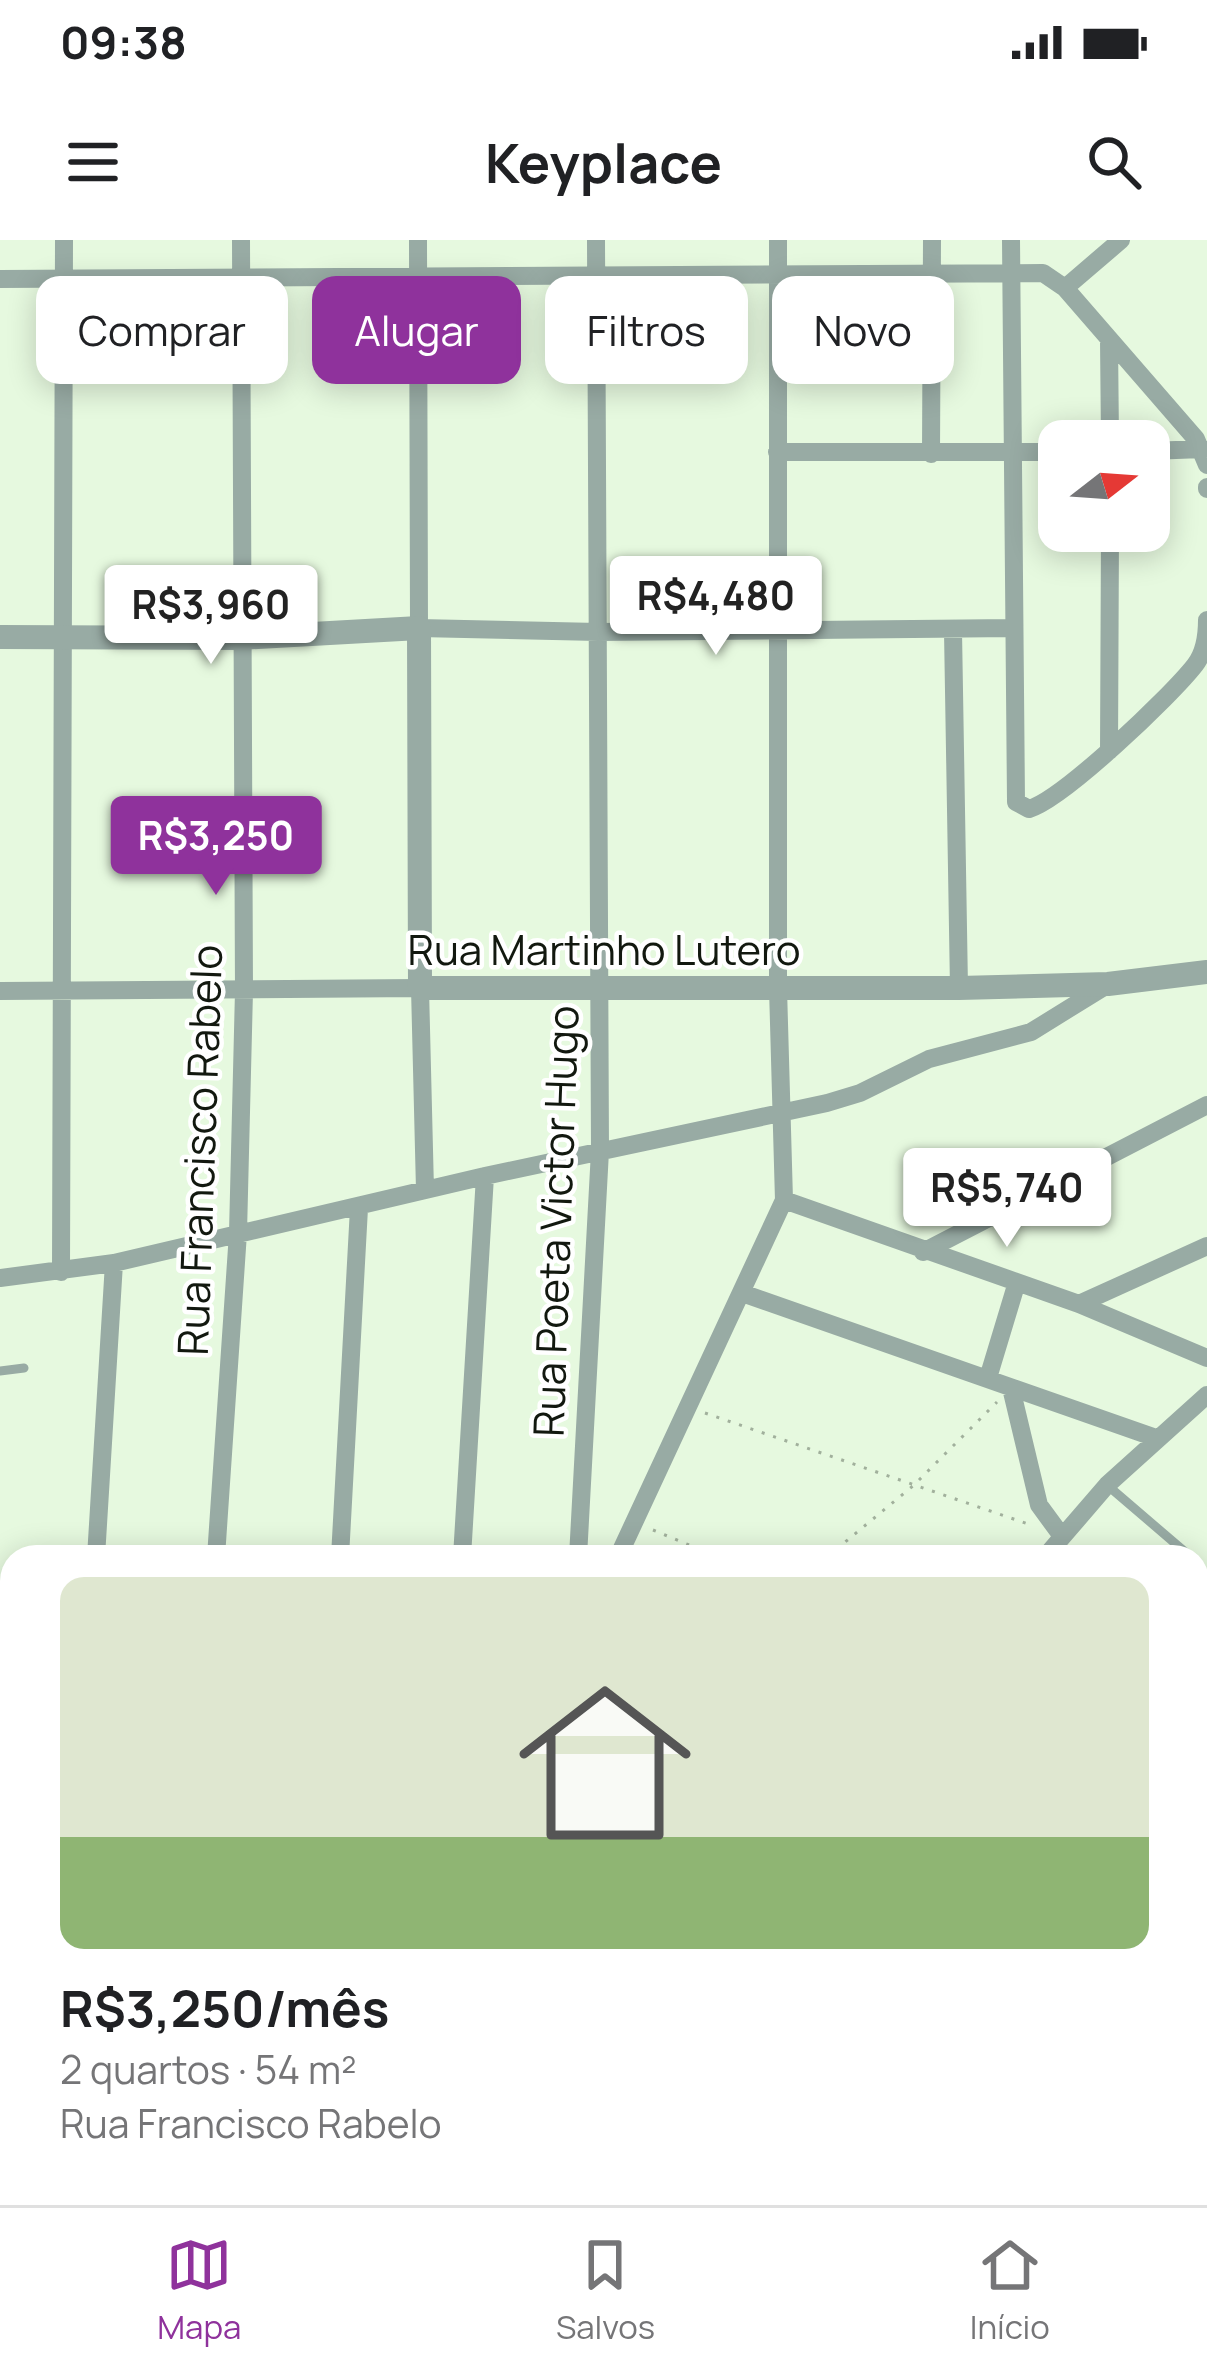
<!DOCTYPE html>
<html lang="pt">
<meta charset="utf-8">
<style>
body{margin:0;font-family:Manrope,sans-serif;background:#f2f2f2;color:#202124;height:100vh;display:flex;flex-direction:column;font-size:45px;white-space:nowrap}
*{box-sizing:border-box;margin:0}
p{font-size:39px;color:#757577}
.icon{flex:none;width:66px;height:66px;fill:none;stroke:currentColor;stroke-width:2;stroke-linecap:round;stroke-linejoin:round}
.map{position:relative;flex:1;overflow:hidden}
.sheet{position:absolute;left:0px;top:1305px;width:1209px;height:660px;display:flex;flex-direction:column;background:#fff;border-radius:36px 36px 0 0;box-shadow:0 6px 30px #0003}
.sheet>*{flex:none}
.hud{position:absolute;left:36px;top:36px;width:1137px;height:108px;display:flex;gap:24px}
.needle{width:78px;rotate:73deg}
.buttons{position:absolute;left:1038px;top:180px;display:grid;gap:24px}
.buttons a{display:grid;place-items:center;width:132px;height:132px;border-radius:24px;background:#fff;box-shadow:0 6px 30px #0003;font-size:60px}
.price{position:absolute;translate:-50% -102px;padding:0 27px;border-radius:12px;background:#fff;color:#222;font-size:39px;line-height:78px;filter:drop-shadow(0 3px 6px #0008)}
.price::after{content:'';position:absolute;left:50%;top:72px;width:36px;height:27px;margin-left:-18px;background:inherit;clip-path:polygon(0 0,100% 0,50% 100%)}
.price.on{background:#8f329c;color:#fff}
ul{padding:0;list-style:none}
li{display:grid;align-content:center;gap:24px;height:636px;padding:0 60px}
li+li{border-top:3px solid #e0e0e0}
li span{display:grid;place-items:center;height:372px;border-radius:24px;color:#555}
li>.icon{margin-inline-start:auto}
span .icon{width:216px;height:216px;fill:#fffc;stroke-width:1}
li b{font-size:51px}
.tag{padding:0 42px;border-radius:24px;background:#fff;box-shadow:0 6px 30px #0003;font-size:42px;line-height:108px}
.tag.on{background:#8f329c;color:#fff}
.status{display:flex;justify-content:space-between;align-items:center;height:84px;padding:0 60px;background:#fff;direction:ltr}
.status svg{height:33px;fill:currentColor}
header{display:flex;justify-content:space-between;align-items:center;height:156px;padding:0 60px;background:#fff;font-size:54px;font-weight:700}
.tab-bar{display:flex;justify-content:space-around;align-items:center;height:168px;border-top:3px solid #e0e0e0;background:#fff;font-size:33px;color:#757577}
.tab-bar a{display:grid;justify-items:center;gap:6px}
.tab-bar .on{color:#8f329c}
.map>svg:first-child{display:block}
.water{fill:#74a2a9}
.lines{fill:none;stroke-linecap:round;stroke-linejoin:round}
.path{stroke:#a1b09c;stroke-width:3;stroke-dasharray:3 9;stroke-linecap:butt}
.service{stroke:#98aba4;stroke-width:9}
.minor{stroke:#98aba4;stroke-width:18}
.tertiary{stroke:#98aba4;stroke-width:24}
.trunk{stroke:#406458;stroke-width:30}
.labels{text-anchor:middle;stroke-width:9;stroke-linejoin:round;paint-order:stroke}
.street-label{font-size:42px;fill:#12180f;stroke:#fff}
</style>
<div class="status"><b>09:38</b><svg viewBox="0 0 49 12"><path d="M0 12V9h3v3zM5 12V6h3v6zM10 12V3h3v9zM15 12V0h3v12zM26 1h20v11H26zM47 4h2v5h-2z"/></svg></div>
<header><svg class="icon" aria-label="menu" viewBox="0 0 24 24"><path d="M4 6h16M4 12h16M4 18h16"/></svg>Keyplace<svg class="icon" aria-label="search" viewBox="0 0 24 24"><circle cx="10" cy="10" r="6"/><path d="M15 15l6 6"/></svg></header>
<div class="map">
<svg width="1207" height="1965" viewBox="0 0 1207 1965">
<rect width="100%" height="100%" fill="#e6f9df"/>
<path class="water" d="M21 1953H589L593 1965H16Z"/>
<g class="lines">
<path class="path" d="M705 1173 1031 1285
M653 1290 718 1317
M827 1317 914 1245 997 1162"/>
<path class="service" d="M0 1131 24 1128
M1107 1245 1191 1317"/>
<path class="minor" d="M418 0 419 388 598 392 1013 388
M1011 0 1016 562 1029 569C1063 559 1171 456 1195 425 1205 412 1207 396 1207 380
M0 39 1043 33 1065 48 1196 199 1207 225
M1065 48 1121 0
M1109 100 1110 201
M1149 211 1203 209
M777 212H1059
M931 214 932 0
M1207 247V249
M953 391 959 748
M1109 511 1110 291
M0 751 420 748 425 950
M784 960 1079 1064 1207 1118
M923 1012 1207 865
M61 1032 64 0
M0 1038 114 1023 485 936 827 863 860 853 929 819 1031 792 1107 745
M742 1053 1156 1198
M1079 1064 1207 1006
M988 1138 1017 1042
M1011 1148 1039 1265 1061 1295
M96 1317 114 1023
M216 1317 238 993 244 751 241 0
M340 1317 359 968
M462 1317 485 936
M578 1317 600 911 596 0
M618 1317 784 960 778 748V0
M1045 1317 1107 1245 1207 1155
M0 1372H12
M1197 1493 1207 1503
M1197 1551 1207 1546
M1197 1634 1207 1607
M1197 1676 1207 1681
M1197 1926 1207 1901
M0 1947 12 1926
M604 1953 605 1965
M982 1953 1007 1965
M744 1965 756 1953
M1056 1965 1060 1953
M1181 1965 1186 1953"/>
<path class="tertiary" d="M0 397 240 398 419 388 420 748H959L1108 744 1207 732"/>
<path class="trunk" d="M1197 1730 1207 1703
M1197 1790 1207 1764
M1131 1965 1135 1953"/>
</g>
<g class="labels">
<g class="street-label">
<text x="604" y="725">Rua Martinho Lutero</text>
<text transform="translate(200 910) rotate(-88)" y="15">Rua Francisco Rabelo</text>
<text transform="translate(556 981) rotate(-88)" y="15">Rua Poeta Victor Hugo</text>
</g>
</g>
</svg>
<div class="buttons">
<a><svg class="needle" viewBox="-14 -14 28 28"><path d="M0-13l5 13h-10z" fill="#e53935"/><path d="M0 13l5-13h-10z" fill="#757577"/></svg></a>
</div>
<b class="price" style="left:716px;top:418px">R$4,480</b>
<b class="price" style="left:211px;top:427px">R$3,960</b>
<b class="price on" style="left:216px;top:658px">R$3,250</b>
<b class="price" style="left:1007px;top:1010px">R$5,740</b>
<div class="hud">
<a class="tag">Comprar</a>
<a class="tag on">Alugar</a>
<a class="tag">Filtros</a>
<a class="tag">Novo</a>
</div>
<section class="sheet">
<ul>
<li><span style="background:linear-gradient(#dfe7d0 70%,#8fb573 0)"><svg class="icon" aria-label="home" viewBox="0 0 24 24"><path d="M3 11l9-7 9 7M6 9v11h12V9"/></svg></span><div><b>R$3,250/mês</b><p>2 quartos · 54 m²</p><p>Rua Francisco Rabelo</p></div></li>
</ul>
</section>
</div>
<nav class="tab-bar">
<a class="on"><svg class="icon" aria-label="map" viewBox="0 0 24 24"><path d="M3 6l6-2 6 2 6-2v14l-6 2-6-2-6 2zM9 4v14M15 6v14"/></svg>Mapa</a>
<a><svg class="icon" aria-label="saved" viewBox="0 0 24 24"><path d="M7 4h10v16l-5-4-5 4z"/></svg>Salvos</a>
<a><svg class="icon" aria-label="home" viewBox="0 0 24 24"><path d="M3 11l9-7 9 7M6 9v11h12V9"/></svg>Início</a>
</nav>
